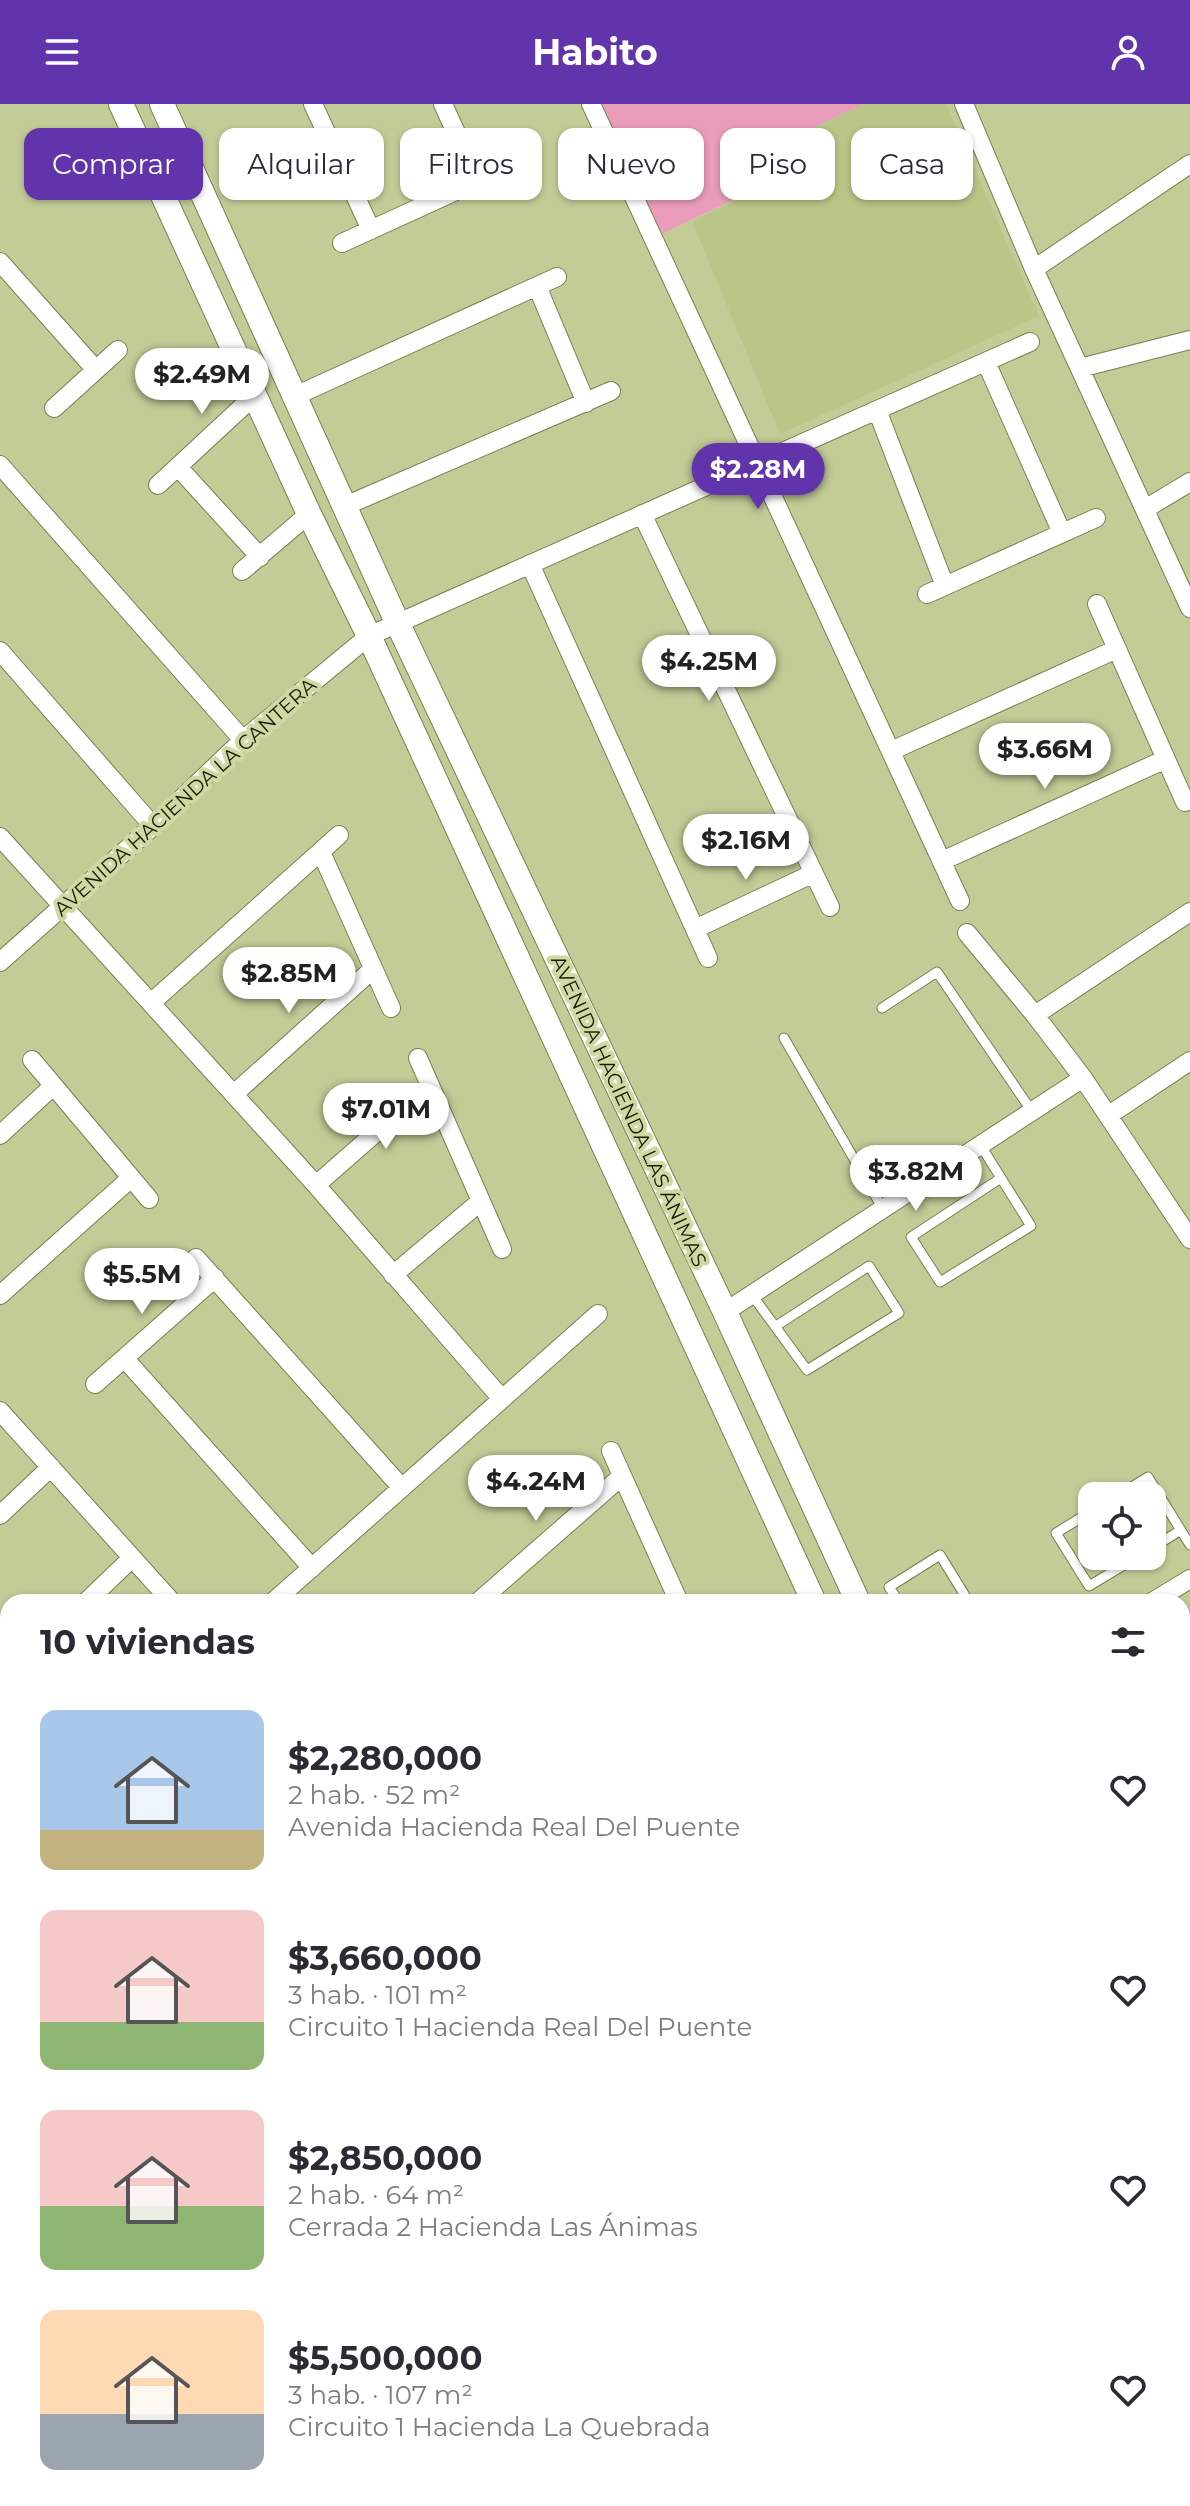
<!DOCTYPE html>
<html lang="es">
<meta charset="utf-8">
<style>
body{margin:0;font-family:Montserrat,sans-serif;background:#f7f7f7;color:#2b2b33;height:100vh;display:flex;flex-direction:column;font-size:30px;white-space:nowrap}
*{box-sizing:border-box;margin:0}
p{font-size:26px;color:#7c7c81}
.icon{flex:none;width:44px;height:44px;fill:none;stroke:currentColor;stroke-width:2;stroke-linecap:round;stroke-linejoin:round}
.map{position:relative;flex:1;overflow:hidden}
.sheet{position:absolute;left:0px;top:1490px;width:1190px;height:912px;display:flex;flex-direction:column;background:#fff;border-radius:24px 24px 0 0;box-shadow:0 2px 6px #0004}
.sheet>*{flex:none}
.top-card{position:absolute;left:24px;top:24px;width:1142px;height:72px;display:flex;gap:16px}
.fabs{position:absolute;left:1078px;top:1378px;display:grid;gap:16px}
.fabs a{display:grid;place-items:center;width:88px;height:88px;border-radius:16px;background:#fff;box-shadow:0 2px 6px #0004;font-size:40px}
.price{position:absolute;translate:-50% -68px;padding:0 18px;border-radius:28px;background:#fff;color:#222;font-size:26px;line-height:52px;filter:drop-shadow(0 2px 4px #0008)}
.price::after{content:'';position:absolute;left:50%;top:48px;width:24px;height:18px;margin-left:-12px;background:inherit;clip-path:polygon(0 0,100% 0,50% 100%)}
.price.current{background:#6134ac;color:#fff}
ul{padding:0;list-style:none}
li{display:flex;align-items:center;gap:24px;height:200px;padding:0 40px}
li span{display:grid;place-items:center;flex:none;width:224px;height:160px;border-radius:16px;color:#555}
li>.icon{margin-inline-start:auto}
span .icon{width:96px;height:96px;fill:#fffc;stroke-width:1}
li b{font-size:34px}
h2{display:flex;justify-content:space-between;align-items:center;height:96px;padding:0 40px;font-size:34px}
.pill{padding:0 28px;border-radius:16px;background:#fff;box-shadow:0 2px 6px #0004;font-size:28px;line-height:72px}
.pill.current{background:#6134ac;color:#fff}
header{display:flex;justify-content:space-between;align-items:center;height:104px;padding:0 40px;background:#6134ac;color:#fff;font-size:36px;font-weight:700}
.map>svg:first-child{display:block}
.built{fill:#bbc588}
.green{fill:#ea9dba}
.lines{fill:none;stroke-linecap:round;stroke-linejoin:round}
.lane-casing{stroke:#777f4d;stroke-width:11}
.street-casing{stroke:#777f4d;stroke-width:20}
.secondary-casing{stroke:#777f4d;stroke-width:26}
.lane{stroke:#fff;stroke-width:9}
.street{stroke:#fff;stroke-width:18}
.secondary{stroke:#fff;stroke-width:24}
.labels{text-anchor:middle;stroke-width:8;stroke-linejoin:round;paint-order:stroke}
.street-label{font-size:20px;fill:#1a1c08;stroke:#d0d9a3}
</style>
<header><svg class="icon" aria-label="menu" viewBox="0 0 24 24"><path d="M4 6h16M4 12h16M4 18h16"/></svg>Habito<svg class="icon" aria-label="person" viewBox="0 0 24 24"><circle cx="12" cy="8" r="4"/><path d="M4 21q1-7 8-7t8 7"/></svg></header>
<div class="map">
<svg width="1190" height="2402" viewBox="0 0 1190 2402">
<rect width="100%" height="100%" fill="#c3cc97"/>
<path class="built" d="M863 0H946L1039 212 780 330 692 117 771 79 758 51Z"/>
<path class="green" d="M599 0H863L758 50 771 78 661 130Z"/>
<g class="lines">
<g class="lane-casing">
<path id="lane" d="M882 904 937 868 1033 1009
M784 934 883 1105
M981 1042 1031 1122 940 1178 911 1133 1001 1074
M752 1191 807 1266 899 1209 869 1162 776 1222
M1117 1392 1148 1373 1190 1441
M1092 1407 1056 1429 1089 1482 1139 1452
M1152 1444 1181 1426
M899 1498 889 1483 940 1451 969 1498
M1182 1536 1190 1531
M1182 1561 1190 1573
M1182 1994 1190 1989"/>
</g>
<g class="street-casing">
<path id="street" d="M313 0 371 126
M443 0 478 77
M591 0 960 797
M964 0 1034 165 1190 504
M342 139 506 64
M0 158 96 266
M1034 165 1190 60
M537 182 586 299
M986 258 1062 429
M1080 264 1190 236
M295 292 557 173
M54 304 118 246
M877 306 945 482
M0 361 243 636
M178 363 260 453
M158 381 255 291
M345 402 611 287
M1145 405 1190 378
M642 410 830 803
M530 460 708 854
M242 467 309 410
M927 490 1096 414
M1097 500 1185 698
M0 547 153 722
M891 647 1117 545
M0 733 316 1081 502 1295
M321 748 391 904
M942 757 1166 655
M695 825 814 769
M967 829 1035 911 1083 974 1190 1135
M0 858 153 722 243 636 369 532 1030 238
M152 898 339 731
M1035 911 1190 808
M418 954 502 1145
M32 956 149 1095
M234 990 373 865
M1109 1011 1190 957
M0 1031 53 982
M316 1081 429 982
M196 1154 402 1384
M393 1171 481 1097
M0 1191 131 1074
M725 1208 1083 974
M125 1255 312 1464
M95 1280 215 1174
M0 1307 172 1498
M611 1347 679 1498
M0 1411 51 1363
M86 1498 132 1454
M273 1498 598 1210
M478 1498 622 1372
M1152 1498 1190 1475
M0 1579 8 1571
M0 1740 8 1733
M0 1867 8 1876
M0 2051 8 2060
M1182 2059 1190 2054
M0 2241 8 2250
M136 2394 144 2402
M466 2394 473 2402
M940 2394 947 2402
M993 2394 1003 2402
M247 2402 256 2394
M446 2402 455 2394
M631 2402 640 2394
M825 2402 834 2394"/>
</g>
<g class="secondary-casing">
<path id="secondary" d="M121 0 309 410 369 532 814 1498
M162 0 397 518 725 1208 858 1498
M1182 2184 1190 2201
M1182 2293 1190 2310"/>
</g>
<use href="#lane" class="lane"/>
<use href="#street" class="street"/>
<use href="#secondary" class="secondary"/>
</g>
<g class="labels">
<g class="street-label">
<text transform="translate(185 693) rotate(-42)" y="7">AVENIDA HACIENDA LA CANTERA</text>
<text transform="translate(629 1007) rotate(65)" y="7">AVENIDA HACIENDA LAS ÁNIMAS</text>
</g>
</g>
</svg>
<div class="fabs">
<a><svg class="icon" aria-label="locate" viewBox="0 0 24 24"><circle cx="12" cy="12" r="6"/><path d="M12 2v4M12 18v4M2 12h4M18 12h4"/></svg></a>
</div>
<b class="price" style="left:202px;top:312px">$2.49M</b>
<b class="price current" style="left:758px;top:407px">$2.28M</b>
<b class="price" style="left:709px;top:599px">$4.25M</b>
<b class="price" style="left:1045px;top:687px">$3.66M</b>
<b class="price" style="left:746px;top:778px">$2.16M</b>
<b class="price" style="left:289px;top:911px">$2.85M</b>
<b class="price" style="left:386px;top:1047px">$7.01M</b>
<b class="price" style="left:916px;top:1109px">$3.82M</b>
<b class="price" style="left:142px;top:1212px">$5.5M</b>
<b class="price" style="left:536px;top:1419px">$4.24M</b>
<div class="top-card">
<a class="pill current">Comprar</a>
<a class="pill">Alquilar</a>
<a class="pill">Filtros</a>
<a class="pill">Nuevo</a>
<a class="pill">Piso</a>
<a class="pill">Casa</a>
</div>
<section class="sheet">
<h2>10 viviendas<svg class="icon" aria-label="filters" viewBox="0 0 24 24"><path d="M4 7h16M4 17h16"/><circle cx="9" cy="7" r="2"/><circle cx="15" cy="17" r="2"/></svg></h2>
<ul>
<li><span style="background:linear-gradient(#a9c7e8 75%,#c2b280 0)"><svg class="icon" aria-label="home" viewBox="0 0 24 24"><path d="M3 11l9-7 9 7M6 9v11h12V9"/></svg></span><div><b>$2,280,000</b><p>2 hab. · 52 m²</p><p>Avenida Hacienda Real Del Puente</p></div><svg class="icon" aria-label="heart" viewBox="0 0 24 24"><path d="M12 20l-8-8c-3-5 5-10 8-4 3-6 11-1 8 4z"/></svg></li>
<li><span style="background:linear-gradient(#f6c9c9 70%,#8fb573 0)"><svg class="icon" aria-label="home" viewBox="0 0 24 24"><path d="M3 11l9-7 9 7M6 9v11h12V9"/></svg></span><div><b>$3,660,000</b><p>3 hab. · 101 m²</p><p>Circuito 1 Hacienda Real Del Puente</p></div><svg class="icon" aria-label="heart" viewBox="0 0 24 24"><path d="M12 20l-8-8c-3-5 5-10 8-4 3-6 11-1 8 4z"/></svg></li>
<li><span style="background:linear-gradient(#f6c9c9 60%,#8fb573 0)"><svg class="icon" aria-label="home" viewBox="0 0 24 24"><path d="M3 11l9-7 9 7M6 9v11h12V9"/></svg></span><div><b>$2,850,000</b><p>2 hab. · 64 m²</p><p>Cerrada 2 Hacienda Las Ánimas</p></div><svg class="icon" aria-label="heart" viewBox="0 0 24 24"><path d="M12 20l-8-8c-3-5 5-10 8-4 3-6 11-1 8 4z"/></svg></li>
<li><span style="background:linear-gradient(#ffd9b3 65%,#9aa5b1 0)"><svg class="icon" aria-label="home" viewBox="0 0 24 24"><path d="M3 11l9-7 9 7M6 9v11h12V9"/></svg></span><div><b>$5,500,000</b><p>3 hab. · 107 m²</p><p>Circuito 1 Hacienda La Quebrada</p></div><svg class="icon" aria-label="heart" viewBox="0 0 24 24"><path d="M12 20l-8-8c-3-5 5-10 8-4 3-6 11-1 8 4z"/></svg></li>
</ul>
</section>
</div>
